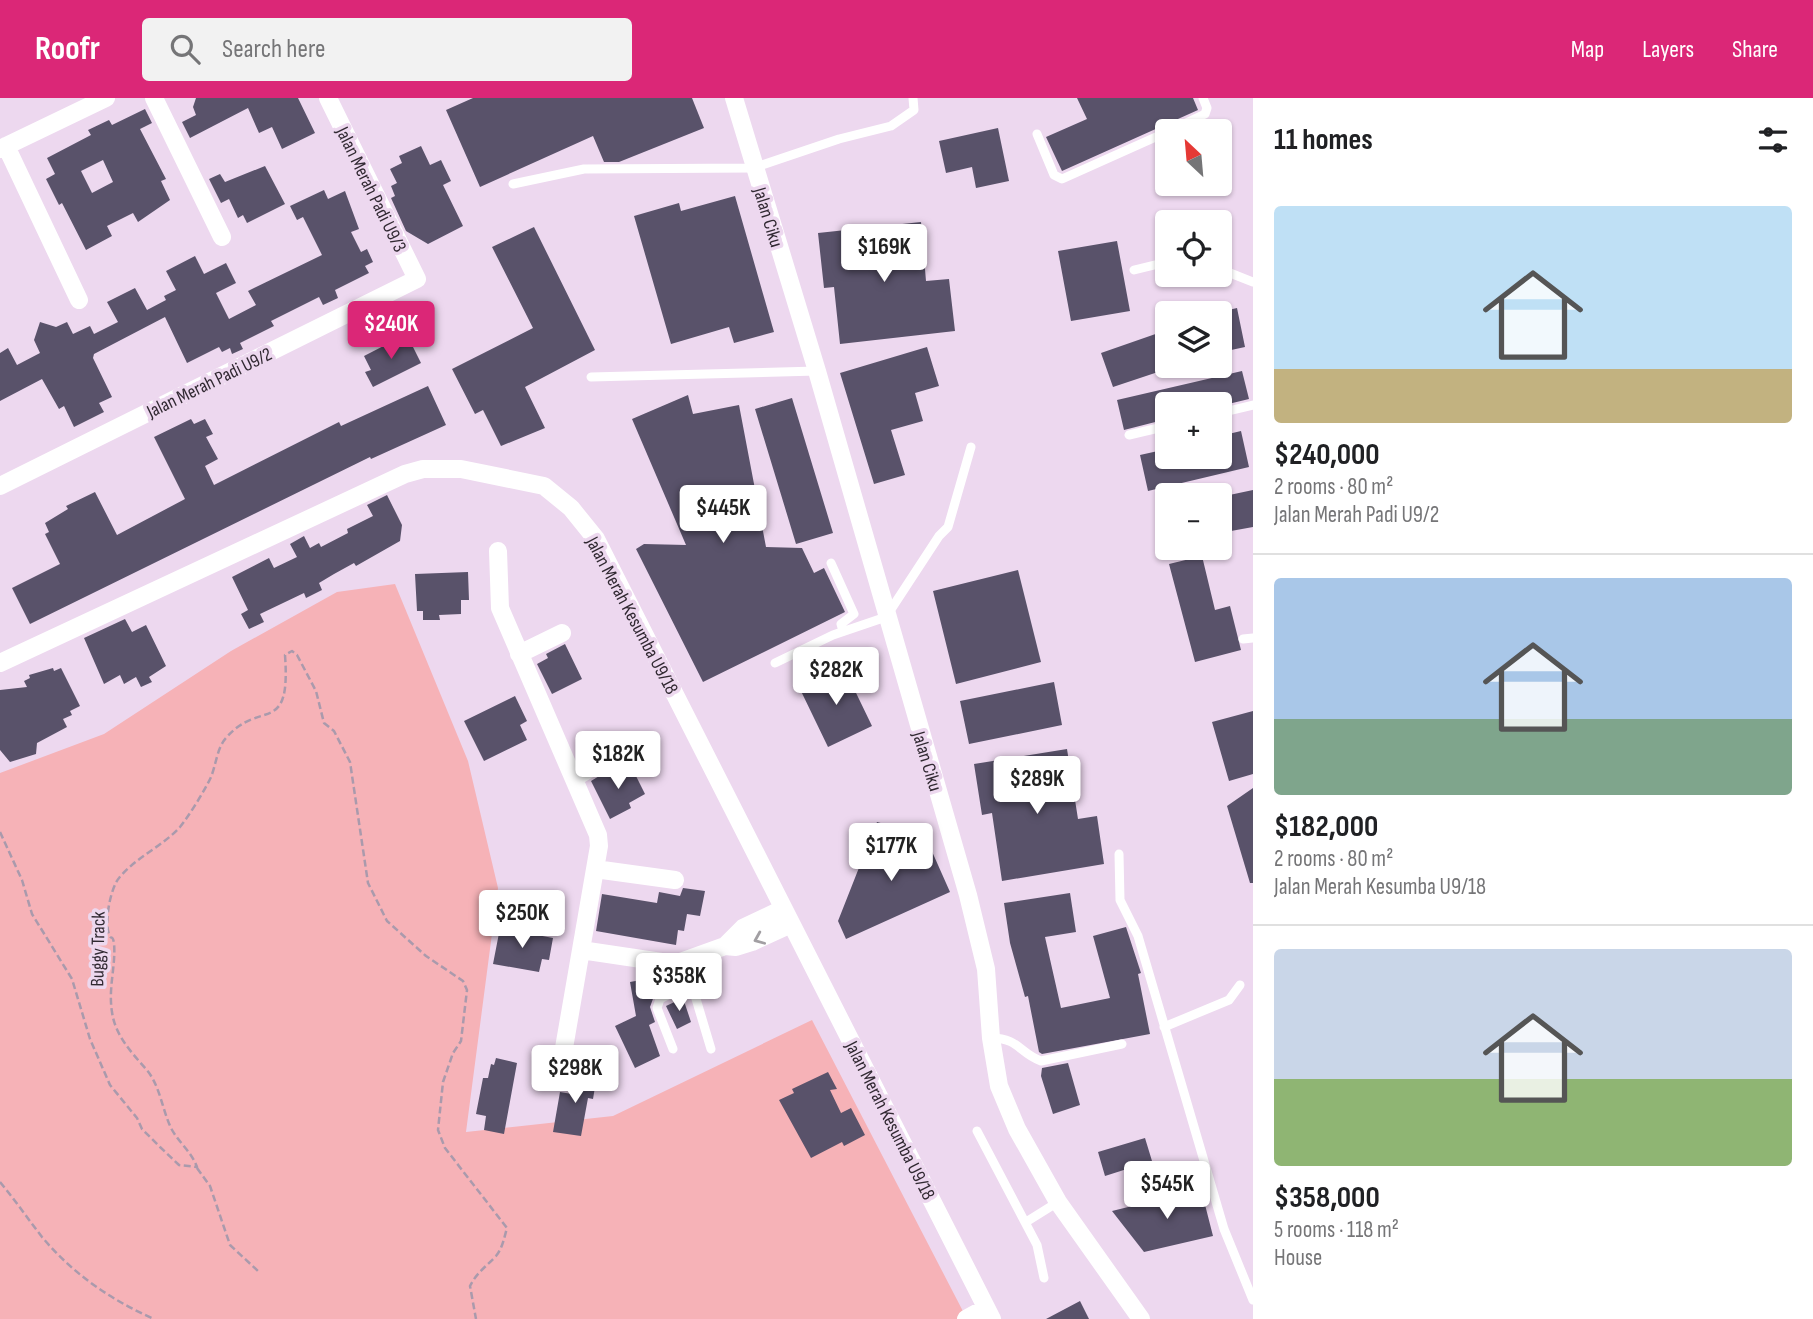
<!DOCTYPE html>
<meta charset="utf-8">
<style>
body{margin:0;font-family:"Sofia Sans Condensed",sans-serif;background:#f2f2f2;color:#202124;height:100vh;display:flex;flex-direction:column;font-size:26px;white-space:nowrap}
*{box-sizing:border-box;margin:0}
p{font-size:23px;color:#757577}
.icon{flex:none;width:38px;height:38px;fill:none;stroke:currentColor;stroke-width:2;stroke-linecap:round;stroke-linejoin:round}
.map{position:relative;flex:1;overflow:hidden}
.panel{display:flex;flex-direction:column;background:#fff;width:560px}
.panel>*{flex:none}
.needle{width:46px;rotate:334deg}
.controls{position:absolute;left:1155px;top:21px;display:grid;gap:14px}
.controls a{display:grid;place-items:center;width:77px;height:77px;border-radius:7px;background:#fff;box-shadow:0 2px 5px #0004;font-size:35px}
.price{position:absolute;translate:-50% -60px;padding:0 16px;border-radius:7px;background:#fff;color:#222;font-size:23px;line-height:46px;filter:drop-shadow(0 2px 4px #0008)}
.price::after{content:'';position:absolute;left:50%;top:42px;width:21px;height:16px;margin-left:-10px;background:inherit;clip-path:polygon(0 0,100% 0,50% 100%)}
.price.current{background:#db2777;color:#fff}
ul{padding:0;list-style:none}
li{display:grid;align-content:center;gap:14px;height:371px;padding:0 21px}
li+li{border-top:2px solid #e0e0e0}
li span{display:grid;place-items:center;height:217px;border-radius:7px;color:#555}
li>.icon{margin-inline-start:auto}
span .icon{width:126px;height:126px;fill:#fffc;stroke-width:1}
li b{font-size:30px}
h2{display:flex;justify-content:space-between;align-items:center;height:84px;padding:0 21px;font-size:30px}
header{display:flex;align-items:center;gap:42px;box-sizing:border-box;height:98px;padding:0 35px;background:#db2777;color:#fff}
header strong{font-size:33px}
nav{display:flex;gap:38px;margin-inline-start:auto;font-size:24px}
.search{width:490px;height:63px;background:#f2f2f2;display:flex;align-items:center;gap:18px;box-sizing:border-box;padding:0 24px;border-radius:7px;color:#757577;font-size:26px}
main{display:flex;flex:1;min-height:0}
.map>svg:first-child{display:block}
.green{fill:#f6b2b7}
.building{fill:#59526a;fill-rule:evenodd}
.lines{fill:none;stroke-linecap:round;stroke-linejoin:round}
.path{stroke:#aa9aac;stroke-width:2.5;stroke-dasharray:7 3.5;stroke-linecap:butt}
.lane{stroke:#fff;stroke-width:9}
.street{stroke:#fff;stroke-width:18}
.oneway{stroke:#a29fa3}
.labels{text-anchor:middle;stroke-width:7;stroke-linejoin:round;paint-order:stroke}
.street-label{font-size:19px;fill:#312932;stroke:#edd8ef}
</style>
<header>
<strong>Roofr</strong>
<div class="search"><svg class="icon" aria-label="search" viewBox="0 0 24 24"><circle cx="10" cy="10" r="6"/><path d="M15 15l6 6"/></svg>Search here</div>
<nav><a>Map</a><a>Layers</a><a>Share</a></nav>
</header>
<main>
<div class="map">
<svg width="1253" height="1221" viewBox="0 0 1253 1221">
<rect width="100%" height="100%" fill="#edd8ef"/>
<path class="green" d="M395 486 468 663 498 790 466 1034 613 1018 812 922 967 1221H0V675L104 636 231 553 337 494Z"/>
<path class="building" d="M196 0H298L315 35 282 51 272 29 259 35 248 10 190 40 182 24 196 17 193 9Z
M473 0H692L704 30 619 64H604L593 38 480 89 446 12Z
M1077 0H1193L1198 12 1062 73 1046 39 1087 21Z
M145 11 152 25 140 31 166 81 161 83 170 102 138 124 133 115 107 128 112 138 86 152 62 105 59 107 46 81 55 76 47 60 91 37 88 32 109 22 112 27ZM103 62 113 84 92 95 81 73Z
M998 30 1009 83 976 90 972 69 946 75 939 43Z
M421 48 430 67 441 62 451 83 443 87 463 128 428 146 406 133 391 100 395 98 391 88 397 85 390 71 402 65 399 58Z
M265 68 285 106 247 125 243 117 238 120 229 101 221 105 209 81 220 76 225 84Z
M324 92 328 101 345 93 359 131 351 134 361 154 367 151 373 164 365 168 369 175 335 192 338 200 323 207 319 199 271 223 274 228 240 245 243 251 232 256 230 250 222 254 219 249 187 265 165 219 94 256 93 260 112 299 99 305 104 314 74 329 64 308 59 311 42 281 0 303V255L8 250 17 267 40 255 34 242 40 224 56 229 67 224 73 236 90 228 94 236 118 224 107 204 135 190 147 212 166 202 164 198 176 192 166 173 195 158 204 176 226 165 236 185 216 195 229 221 256 207 248 193 322 157 303 119 297 122 290 108Z
M735 98 774 234 734 245 729 229 671 246 634 118 679 105 681 113Z
M921 124 926 183 949 181 955 233 840 246 834 189 824 190 818 135Z
M534 129 595 252 525 289 545 330 501 348 483 312 475 316 452 271 533 230 492 149Z
M1117 143 1130 213 1071 223 1058 153Z
M1237 210 1245 249 1222 254 1220 214Z
M1167 232V271L1113 289 1101 255Z
M401 239 405 247 411 245 421 265 373 289 365 274 371 272 364 258Z
M927 249 939 288 915 295 923 323 891 332 905 377 874 386 840 275Z
M1242 273 1249 301 1220 308 1167 306V321L1124 332 1117 302Z
M428 288 446 327 371 361 370 359 30 526 12 490 60 466 45 436 49 434 45 425 68 411 66 408 95 394 117 437 185 401 154 339 191 321 194 326 205 321 213 336 206 339 218 361 205 368 214 387 339 324 341 328Z
M688 297 693 316 739 307 766 449 802 450 814 475 824 470 845 514 703 584 636 451 644 446 686 447 632 321Z
M792 300 833 435 796 446 755 311Z
M1241 333 1249 369 1148 393 1140 357 1167 351V359H1220V338Z
M1253 392V429L1220 435V399Z
M387 397 402 427 400 443 356 468 354 465 334 476 319 485 322 492 306 500 304 495 260 516 264 524 249 531 241 516 248 512 232 479 269 460 274 470 297 459 290 446 304 438 310 450 319 445 321 449 348 435 347 431 373 418 367 407Z
M1202 458 1215 512 1230 508 1241 552 1195 564 1169 466Z
M1018 472 1041 564 956 586 933 493Z
M468 474 469 502H461V516L439 517 440 522H423V513H417L415 476Z
M125 521 132 534 146 527 166 568 149 579 152 584 141 589 136 579 124 586 120 577 104 586 84 540Z
M565 546 582 581 552 596 537 566 548 560 546 556Z
M53 570 54 573 61 570 80 608 70 613 72 617 63 621 67 629 37 645 36 656 10 664 0 652V592L27 589 24 583 30 580 29 577Z
M844 570 872 628 828 649 800 591Z
M1054 584 1062 627 969 646 960 603Z
M515 598 527 623 520 627 527 642 484 663 464 623Z
M1253 613V676L1229 683 1212 624Z
M1067 651 1078 721 1097 718 1104 766 1002 783 992 715 982 717 974 666Z
M614 669 618 677 632 670 645 696 629 705 631 710 610 721 591 683Z
M1253 690V785H1250L1227 708Z
M877 724 895 729 887 756 926 740 950 794 846 841 838 823Z
M683 790 705 793 700 818 687 816 684 833 678 832 676 847 596 833 602 796 657 805 659 794 680 798Z
M1070 795 1076 834 1045 839 1061 910 1110 900 1093 838 1126 829 1141 875 1138 876 1150 936 1042 956 1039 954 1028 898 1025 899 1010 845 1004 805Z
M500 830 553 840 549 862 542 861 539 874 493 866Z
M657 879 659 893 654 898 650 909 655 924 649 927 660 958 635 970 615 928 636 918 630 884Z
M683 900 691 924 677 931 666 908Z
M496 960 517 965 504 1036 484 1032 486 1018 476 1016 483 980H488L491 966 494 967Z
M1068 965 1080 1007 1053 1016 1041 978 1042 970Z
M575 974 597 977 593 1001 588 1000 581 1038 553 1034 560 994 572 996Z
M828 974 837 991 830 992 841 1015 851 1010 865 1037 844 1048 842 1044 811 1060 779 1002 794 995 792 991Z
M1145 1040 1152 1063 1105 1078 1098 1054Z
M1201 1091 1213 1138 1144 1154 1112 1113Z
M1080 1203 1089 1221H1046Z"/>
<g class="lines">
<path class="path" d="M0 734 22 782 32 816 72 881 90 941 110 987 137 1020 142 1031 160 1049 179 1067 197 1069C191 1053 178 1044 171 1030 162 1011 160 987 146 971 131 954 115 937 112 914 108 890 116 868 114 845 112 835 112 844 109 836 104 823 111 789 119 780 136 759 163 748 180 729 189 718 205 692 211 679 216 667 217 650 226 640 260 600 291 640 285 557L292 553 297 557 316 593 324 625 334 633 350 664 368 785 387 823 426 858 463 883 467 892 461 943 453 955 443 984 438 1032 445 1050 507 1130C504 1140 503 1149 496 1158 487 1168 477 1174 470 1188L476 1221
M197 1070 210 1088 230 1147 258 1173
M0 1084C15 1102 28 1121 42 1139 73 1176 111 1202 154 1221"/>
<path class="lane" d="M1169 33 1205 16 1207 10 1203 0
M1037 36 1054 77 1062 81 1167 34
M513 86 584 71 753 70 839 41 891 28 914 12 913 0
M1220 171 1253 184
M1134 172 1167 164
M591 279 817 273
M1220 315 1253 307
M1129 337 1167 328
M831 465 854 516 841 526 843 533
M1243 541 1253 540
M775 565 833 537 886 519 939 438 948 429 971 349
M1119 756 1120 802 1138 838 1224 1131 1253 1202
M685 864 711 951
M1164 929 1229 902 1240 887
M991 940C1019 940 1019 955 1041 963L1122 946
M673 951 657 910 660 901 691 885
M977 1033 1037 1147 1044 1180
M1026 1124 1058 1104"/>
<path class="street" d="M154 0 222 139
M734 0 817 273 968 797 986 871 991 940 999 988 1017 1031 1058 1104 1141 1221
M6 48 79 202
M0 51 106 0
M0 388 417 181 328 0
M498 453 500 510 598 737 599 748 560 973
M519 556 562 535
M0 565 405 376 423 371H461L544 388 571 410 596 441 992 1221
M574 680 623 651
M595 771 675 782
M725 848 743 830 783 811
M581 852 675 866 725 848 736 849 752 844 791 826
M966 1221 986 1210"/>
</g>
<defs><path id="oneway-chevron" d="M-2-3.5L2.5 0L-2 3.5" fill="none" stroke-width="1.6" stroke-linecap="round" stroke-linejoin="round" transform="scale(1.75)"/></defs>
<use class="oneway" href="#oneway-chevron" transform="translate(759 841) rotate(157)"/>
<g class="labels">
<g class="street-label">
<text transform="translate(372 91) rotate(64)" y="7">Jalan Merah Padi U9/3</text>
<text transform="translate(769 119) rotate(73)" y="7">Jalan Ciku</text>
<text transform="translate(209 284) rotate(-26)" y="7">Jalan Merah Padi U9/2</text>
<text transform="translate(633 517) rotate(62)" y="7">Jalan Merah Kesumba U9/18</text>
<text transform="translate(928 663) rotate(73)" y="7">Jalan Ciku</text>
<text transform="translate(97 851) rotate(-89)" y="7">Buggy Track</text>
<text transform="translate(891 1022) rotate(63)" y="7">Jalan Merah Kesumba U9/18</text>
</g>
</g>
</svg>
<div class="controls">
<a><svg class="needle" viewBox="-14 -14 28 28"><path d="M0-13l5 13h-10z" fill="#e53935"/><path d="M0 13l5-13h-10z" fill="#757577"/></svg></a>
<a><svg class="icon" aria-label="locate" viewBox="0 0 24 24"><circle cx="12" cy="12" r="6"/><path d="M12 2v4M12 18v4M2 12h4M18 12h4"/></svg></a>
<a><svg class="icon" aria-label="layers" viewBox="0 0 24 24"><path d="M12 4l9 5-9 5-9-5zM3 14l9 5 9-5"/></svg></a>
<a>+</a>
<a>−</a>
</div>
<b class="price" style="left:884px;top:186px">$169K</b>
<b class="price current" style="left:391px;top:263px">$240K</b>
<b class="price" style="left:723px;top:447px">$445K</b>
<b class="price" style="left:836px;top:609px">$282K</b>
<b class="price" style="left:618px;top:693px">$182K</b>
<b class="price" style="left:1037px;top:718px">$289K</b>
<b class="price" style="left:891px;top:785px">$177K</b>
<b class="price" style="left:522px;top:852px">$250K</b>
<b class="price" style="left:679px;top:915px">$358K</b>
<b class="price" style="left:575px;top:1007px">$298K</b>
<b class="price" style="left:1167px;top:1123px">$545K</b>
</div>
<section class="panel">
<h2>11 homes<svg class="icon" aria-label="filters" viewBox="0 0 24 24"><path d="M4 7h16M4 17h16"/><circle cx="9" cy="7" r="2"/><circle cx="15" cy="17" r="2"/></svg></h2>
<ul>
<li><span style="background:linear-gradient(#bfe0f5 75%,#c2b280 0)"><svg class="icon" aria-label="home" viewBox="0 0 24 24"><path d="M3 11l9-7 9 7M6 9v11h12V9"/></svg></span><div><b>$240,000</b><p>2 rooms · 80 m²</p><p>Jalan Merah Padi U9/2</p></div></li>
<li><span style="background:linear-gradient(#a9c7e8 65%,#7fa58c 0)"><svg class="icon" aria-label="home" viewBox="0 0 24 24"><path d="M3 11l9-7 9 7M6 9v11h12V9"/></svg></span><div><b>$182,000</b><p>2 rooms · 80 m²</p><p>Jalan Merah Kesumba U9/18</p></div></li>
<li><span style="background:linear-gradient(#c9d6e8 60%,#8fb573 0)"><svg class="icon" aria-label="home" viewBox="0 0 24 24"><path d="M3 11l9-7 9 7M6 9v11h12V9"/></svg></span><div><b>$358,000</b><p>5 rooms · 118 m²</p><p>House</p></div></li>
</ul>
</section>
</main>
